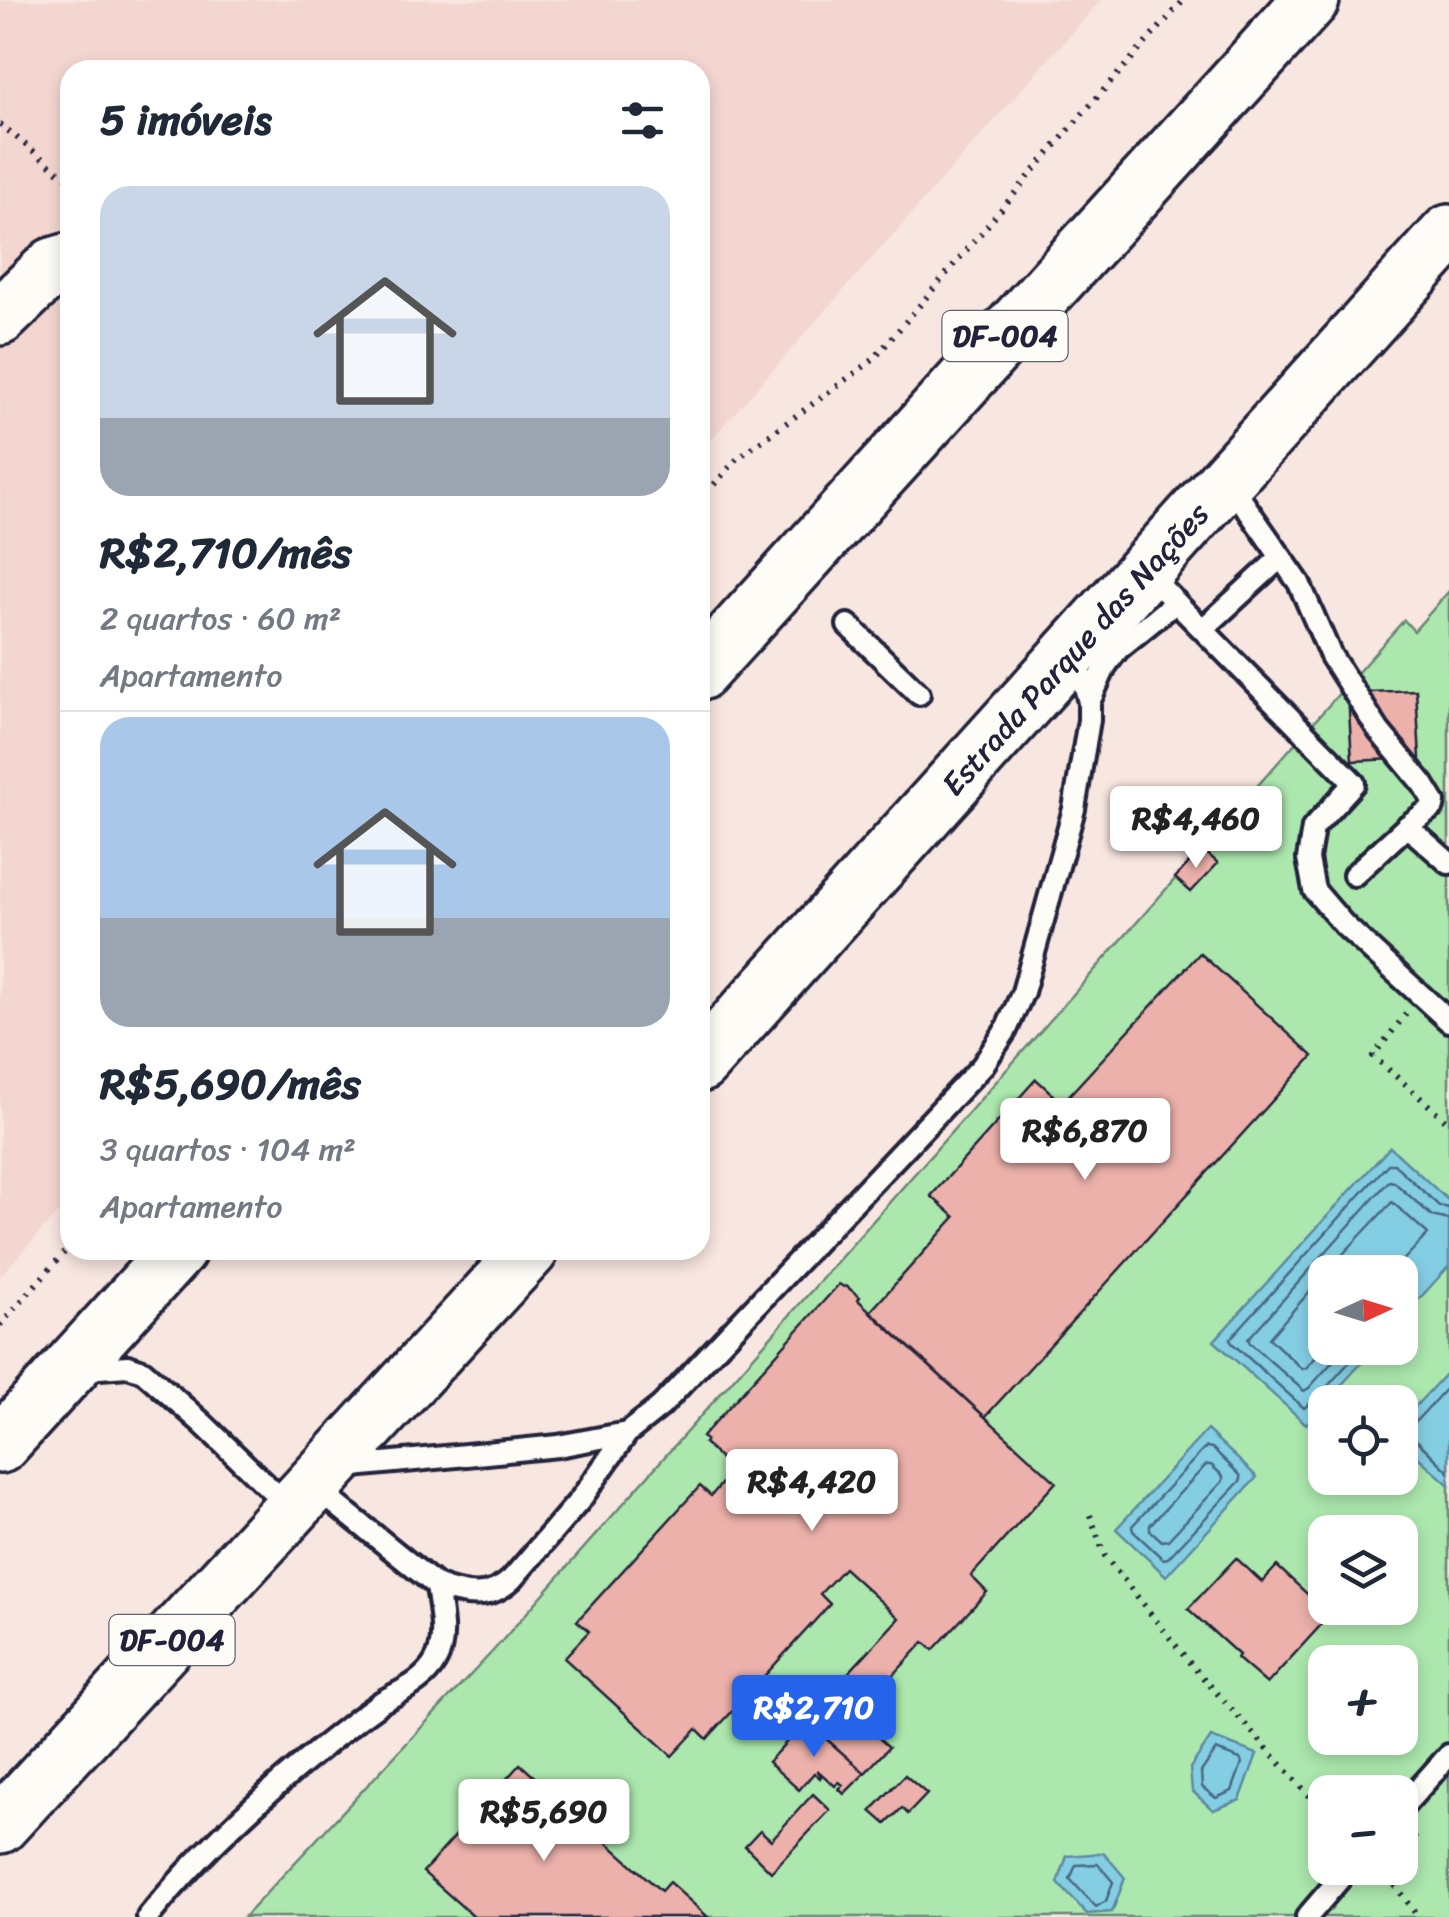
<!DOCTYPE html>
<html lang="pt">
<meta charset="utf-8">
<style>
body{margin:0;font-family:Sriracha,sans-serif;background:#f2f2f3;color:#1f2937;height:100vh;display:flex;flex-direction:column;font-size:38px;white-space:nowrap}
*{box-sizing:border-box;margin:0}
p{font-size:32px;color:#747a83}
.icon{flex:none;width:55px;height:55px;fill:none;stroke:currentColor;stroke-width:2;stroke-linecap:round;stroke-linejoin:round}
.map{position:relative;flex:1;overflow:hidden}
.drawer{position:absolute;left:60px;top:60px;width:650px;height:1200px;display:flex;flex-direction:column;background:#fff;border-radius:30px;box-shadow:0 5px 15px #0003}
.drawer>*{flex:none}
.needle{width:65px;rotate:86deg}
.controls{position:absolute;left:1308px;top:1255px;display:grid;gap:20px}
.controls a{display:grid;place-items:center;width:110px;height:110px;border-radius:20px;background:#fff;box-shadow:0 5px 15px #0003;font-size:50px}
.price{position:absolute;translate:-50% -85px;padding:0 22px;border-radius:10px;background:#fff;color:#222;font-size:32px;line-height:65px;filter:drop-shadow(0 2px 5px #0008)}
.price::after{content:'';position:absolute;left:50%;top:60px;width:30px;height:22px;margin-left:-15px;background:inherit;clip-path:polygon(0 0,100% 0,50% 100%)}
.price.current{background:#2563eb;color:#fff}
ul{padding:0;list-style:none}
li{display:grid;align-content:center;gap:20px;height:530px;padding:0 40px}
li+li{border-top:2px solid #e0e1e3}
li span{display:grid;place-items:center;height:310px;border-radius:30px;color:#555}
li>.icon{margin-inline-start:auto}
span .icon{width:180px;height:180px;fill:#fffc;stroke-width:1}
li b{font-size:42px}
h2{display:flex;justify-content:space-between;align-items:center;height:120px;padding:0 40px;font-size:42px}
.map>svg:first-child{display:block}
.built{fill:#f4d6d0}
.green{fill:#ace8ae;stroke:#678574;stroke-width:2.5;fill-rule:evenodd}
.water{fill:#84cee4;stroke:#5d89a0;stroke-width:2.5}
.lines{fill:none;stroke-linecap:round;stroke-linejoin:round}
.shore{stroke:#49677f;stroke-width:2.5}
.building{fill:#ecb1aa;stroke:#22223b;stroke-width:2.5}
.lane-casing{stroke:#22223b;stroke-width:28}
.secondary-casing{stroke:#22223b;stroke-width:62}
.highway-casing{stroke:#22223b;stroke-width:62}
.path{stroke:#22223b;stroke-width:6;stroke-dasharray:2.5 8;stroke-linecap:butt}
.lane{stroke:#fdfcf7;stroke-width:20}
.secondary{stroke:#fdfcf7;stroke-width:55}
.highway{stroke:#fdfcf7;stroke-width:55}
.labels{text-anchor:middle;stroke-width:9;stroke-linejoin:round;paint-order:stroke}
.shield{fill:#fdfcf7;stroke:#646373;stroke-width:2.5}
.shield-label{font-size:30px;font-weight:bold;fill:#22223b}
.street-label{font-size:32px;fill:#22223b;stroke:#fdfcf7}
</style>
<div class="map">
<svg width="1449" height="1917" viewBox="0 0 1449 1917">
<rect width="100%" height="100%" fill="#f8e6e0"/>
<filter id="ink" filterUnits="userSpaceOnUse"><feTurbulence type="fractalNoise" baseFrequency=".01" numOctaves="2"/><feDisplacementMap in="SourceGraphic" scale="20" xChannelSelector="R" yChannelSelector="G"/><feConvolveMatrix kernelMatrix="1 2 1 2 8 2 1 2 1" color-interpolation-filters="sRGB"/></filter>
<g filter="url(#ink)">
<path class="built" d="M0 0H1101L700 452V70H70V1200L0 1276Z"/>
<path class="green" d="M1449 591V1917H244L493 1651 1404 620 1414 631ZM1325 1272H1400V1348H1325ZM1325 1402H1400V1478H1325ZM1325 1532H1400V1608H1325ZM1325 1662H1400V1738H1325ZM1325 1792H1400V1868H1325Z"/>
<path class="water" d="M1390 1147 1449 1201V1266L1400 1320V1272H1325V1348H1375L1306 1424 1214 1341Z
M1449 1370V1485L1400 1441V1423Z
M1207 1430 1257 1477 1166 1576 1116 1529Z
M1211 1737 1257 1754 1240 1800 1213 1810 1192 1791 1190 1768Z
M1104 1853 1125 1878 1112 1912 1087 1914 1058 1883 1067 1856Z"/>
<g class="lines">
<path class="shore" d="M1326 1272 1392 1202 1428 1234 1392 1272
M1325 1274 1269 1338 1302 1369 1306 1368 1325 1347
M1345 1348 1309 1388 1304 1391 1250 1343 1248 1339 1389 1181 1394 1182 1432 1216 1449 1220
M1362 1348 1318 1397 1304 1408 1232 1343 1230 1339 1388 1164H1394L1439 1206 1449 1208
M1449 1385 1407 1431 1449 1472
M1206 1447 1212 1448 1240 1475 1241 1480 1168 1558 1163 1559 1133 1531 1132 1526Z
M1206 1465H1211L1223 1476V1481L1168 1540 1162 1541 1150 1530V1525Z
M1216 1750 1240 1759 1242 1763 1232 1791 1216 1798 1202 1787 1201 1772Z
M1098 1864 1113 1882 1106 1901 1096 1907 1070 1879 1076 1865Z"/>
</g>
<path class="building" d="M1416 690 1420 758 1352 761 1348 693Z
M1202 849 1218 863 1191 892 1175 878Z
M1200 953 1313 1056 985 1417 870 1312 955 1217 931 1196 1036 1079 1062 1103Z
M839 1284 844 1287 846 1286 860 1297 858 1300 1056 1482 971 1576 987 1592 933 1650 924 1642 855 1717 889 1747 865 1773 805 1720 899 1618 844 1568 820 1594 830 1604 707 1739 697 1729 672 1756 564 1658 589 1631 577 1621 700 1486 711 1496 733 1470 704 1443 706 1440 702 1437Z
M1236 1558 1262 1582 1277 1566 1330 1615 1267 1684 1237 1658 1239 1655 1188 1609Z
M806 1721 865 1773 844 1794 839 1789 843 1785 839 1782 835 1786 817 1770 821 1776 820 1778 814 1773 799 1790 768 1762Z
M520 1764 661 1891 669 1882 708 1917H474L423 1872Z
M905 1775 927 1794 908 1814 902 1808 886 1824 871 1811Z
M813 1794 830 1810 771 1872 745 1846 760 1830 771 1840Z"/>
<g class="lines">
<g class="lane-casing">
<path id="lane" d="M1228 481 1299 583 1331 656 1379 731 1423 784 1434 802 1433 807 1407 826 1354 875
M1146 572 1354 783 1313 828 1308 859 1314 890 1344 925 1449 1021
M848 625 919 694
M1203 629 1281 557
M1089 702 1106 665 1118 649 1176 602
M1407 826 1449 863
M85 1369 128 1366 143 1371 202 1423 291 1509
M343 1467 558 1446 627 1433 661 1406 983 1065 1006 1030 1023 992 1074 809 1089 720V702L1076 654
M316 1488 437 1586C464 1596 489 1601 512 1579L580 1500 627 1433
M1400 1810 1449 1755
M148 1917C206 1845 276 1783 349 1726 359 1718 370 1710 380 1703 400 1691 423 1683 435 1662 448 1640 440 1610 437 1586
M1307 1917 1349 1868"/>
</g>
<g class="secondary-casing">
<path id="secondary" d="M0 317 53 266 70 261"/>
</g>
<g class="highway-casing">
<path id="highway" d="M700 672 1311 0
M700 1064 1449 233
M0 1445 178 1250
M0 1825 530 1250"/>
</g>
<path class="path" d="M0 124 70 181
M700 500 738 458 873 360 1084 112 1184 0
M1406 1014 1373 1056 1449 1123
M0 1325 70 1246
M1090 1515 1105 1556 1189 1662 1325 1813
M1400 1852 1418 1832
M1382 1868 1418 1917"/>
<use href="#lane" class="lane"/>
<use href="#secondary" class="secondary"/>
<use href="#highway" class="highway"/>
</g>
</g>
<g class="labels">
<g class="shield">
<rect x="942.5" y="311" width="125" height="50" rx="8"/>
<rect x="109.5" y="1615" width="125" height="50" rx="8"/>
</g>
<g class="shield-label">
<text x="1005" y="346">DF-004</text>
<text x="172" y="1650">DF-004</text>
</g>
<g class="street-label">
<text transform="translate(1075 649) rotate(-48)" y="11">Estrada Parque das Nações</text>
</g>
</g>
</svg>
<div class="controls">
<a><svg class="needle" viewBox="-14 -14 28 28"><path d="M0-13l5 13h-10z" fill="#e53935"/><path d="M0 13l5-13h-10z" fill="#747a83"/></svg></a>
<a><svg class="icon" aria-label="locate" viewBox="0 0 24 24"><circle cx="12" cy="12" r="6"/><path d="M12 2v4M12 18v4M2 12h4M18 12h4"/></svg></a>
<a><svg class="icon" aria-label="layers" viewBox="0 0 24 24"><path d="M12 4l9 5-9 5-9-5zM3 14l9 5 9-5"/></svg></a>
<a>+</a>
<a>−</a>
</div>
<b class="price" style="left:1196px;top:871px">R$4,460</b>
<b class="price" style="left:1085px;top:1183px">R$6,870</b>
<b class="price" style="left:812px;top:1534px">R$4,420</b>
<b class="price current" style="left:814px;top:1760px">R$2,710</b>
<b class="price" style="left:544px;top:1864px">R$5,690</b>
<section class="drawer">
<h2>5 imóveis<svg class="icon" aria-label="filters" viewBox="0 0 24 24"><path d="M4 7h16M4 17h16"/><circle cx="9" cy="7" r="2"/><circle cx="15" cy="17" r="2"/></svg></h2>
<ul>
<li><span style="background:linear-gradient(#c9d6e8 75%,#9aa5b1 0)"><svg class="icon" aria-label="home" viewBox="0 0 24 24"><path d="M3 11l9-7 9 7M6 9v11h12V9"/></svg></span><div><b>R$2,710/mês</b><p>2 quartos · 60 m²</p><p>Apartamento</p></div></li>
<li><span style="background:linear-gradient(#a9c7e8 65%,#9aa5b1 0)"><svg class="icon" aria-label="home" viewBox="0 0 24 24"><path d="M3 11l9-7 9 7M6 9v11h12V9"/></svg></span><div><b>R$5,690/mês</b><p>3 quartos · 104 m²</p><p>Apartamento</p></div></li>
</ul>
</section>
</div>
